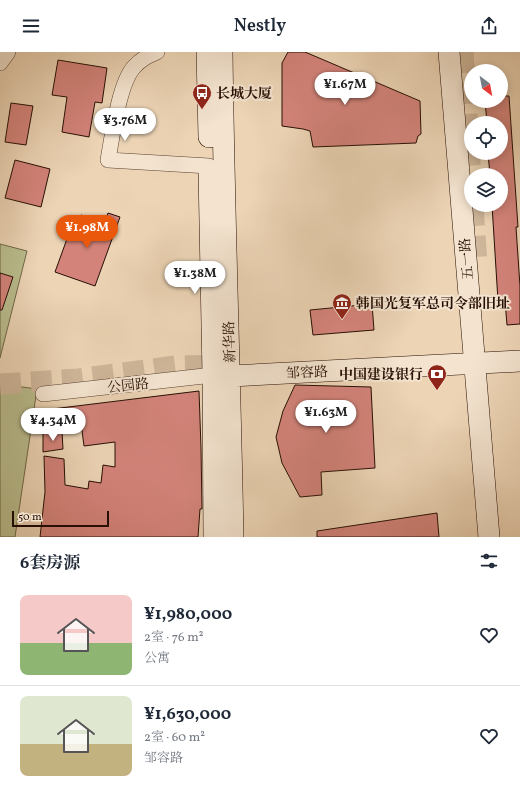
<!DOCTYPE html>
<html lang="zh">
<meta charset="utf-8">
<style>
body{margin:0;font-family:Vollkorn,"Noto Serif SC",serif;background:#f2f2f3;color:#1f2937;height:100vh;display:flex;flex-direction:column;font-size:15px;white-space:nowrap}
*{box-sizing:border-box;margin:0}
p{font-size:13px;color:#747a83}
.icon{flex:none;width:22px;height:22px;fill:none;stroke:currentColor;stroke-width:2;stroke-linecap:round;stroke-linejoin:round}
.map{position:relative;height:485px;overflow:hidden}
.panel{display:flex;flex-direction:column;background:#fff;flex:1}
.panel>*{flex:none}
.needle{width:26px;rotate:148deg}
.tools{position:absolute;left:464px;top:12px;display:grid;gap:8px}
.tools a{display:grid;place-items:center;width:44px;height:44px;border-radius:50%;background:#fff;box-shadow:0 2px 10px #0003;font-size:20px}
.scale{position:absolute;left:12px;bottom:10px;width:97px;box-sizing:border-box;padding-left:4px;border:2px solid #270f04;border-top:0;font-size:11px;line-height:14px;white-space:nowrap;color:#270f04;-webkit-text-stroke:3px #f3e3cf;paint-order:stroke}
.price{position:absolute;translate:-50% -34px;padding:0 9px;border-radius:14px;background:#fff;color:#222;font-size:13px;line-height:26px;filter:drop-shadow(0 1px 2px #0008)}
.price::after{content:'';position:absolute;left:50%;top:24px;width:12px;height:9px;margin-left:-6px;background:inherit;clip-path:polygon(0 0,100% 0,50% 100%)}
.price.active{background:#ea580c;color:#fff}
ul{padding:0;list-style:none}
li{display:flex;align-items:center;gap:12px;height:100px;padding:0 20px}
li+li{border-top:1px solid #e0e1e3}
li span{display:grid;place-items:center;flex:none;width:112px;height:80px;border-radius:8px;color:#555}
li>.icon{margin-inline-start:auto}
span .icon{width:48px;height:48px;fill:#fffc;stroke-width:1}
li b{font-size:17px}
h2{display:flex;justify-content:space-between;align-items:center;height:48px;padding:0 20px;font-size:17px}
header{display:flex;justify-content:space-between;align-items:center;height:52px;padding:0 20px;background:#fff;font-size:18px;font-weight:600}
.map>svg:first-child{display:block}
.green{fill:#b9bc8d;stroke:#706648}
.building{fill:#d3837a;stroke:#270f04}
.lines{fill:none;stroke-linecap:round;stroke-linejoin:round}
.secondary-tunnel{stroke:#ceb69a;stroke-width:21;stroke-dasharray:21 10;stroke-linecap:butt}
.street-casing{stroke:#584030;stroke-width:16}
.secondary-casing{stroke:#270f04;stroke-width:22}
.street{stroke:#f3e3cf;stroke-width:15}
.secondary{stroke:#f3e3cf;stroke-width:21}
.labels{text-anchor:middle;stroke-width:4;stroke-linejoin:round;paint-order:stroke}
.poi-label{font-size:14px;font-weight:bold;fill:#270f04;stroke:#f3e3cf;text-anchor:start}
.street-label{font-size:14px;fill:#270f04;stroke:#f3e3cf}
</style>
<header><svg class="icon" aria-label="menu" viewBox="0 0 24 24"><path d="M4 6h16M4 12h16M4 18h16"/></svg>Nestly<svg class="icon" aria-label="share" viewBox="0 0 24 24"><path d="M12 15V3M7 8l5-5 5 5M5 13v7h14v-7"/></svg></header>
<div class="map">
<svg width="520" height="485" viewBox="0 0 520 485">
<rect width="100%" height="100%" fill="#ecd4b5"/>
<filter id="stains"><feTurbulence type="fractalNoise" baseFrequency=".005" numOctaves="4"/><feColorMatrix values="0 0 0 0 .2 0 0 0 0 .09 0 0 0 0 .02 0 0 0 .5 -.17"/></filter>
<radialGradient id="worn" r=".72"><stop offset=".6" stop-color="#630" stop-opacity="0"/><stop offset="1" stop-color="#630" stop-opacity=".3"/></radialGradient>
<path class="green" d="M0 192 27 199 0 306Z
M0 332 37 337 15 485H0Z"/>
<path class="building" d="M288 0H305L420 49 421 82 418 84 416 91 313 95 310 79 303 77 282 74V11Z
M58 8 107 16 102 51 95 50 89 85 62 80 67 45 52 43Z
M501 44H509L518 175H516L520 234V272L507 273 505 249H498L492 153H501V123H490L488 101H501V71H487L485 49H501Z
M11 51 33 54 26 93 5 90Z
M15 108 50 117 41 155 5 146Z
M108 161 120 165 95 234 55 220 72 173 77 175 81 163 104 171Z
M0 221 13 225 2 258H0Z
M372 252 374 278 313 283 310 258Z
M295 333 371 335 375 416 321 420 322 443 300 445 282 411 276 385 283 359Z
M199 339 201 396 202 457H200L198 485H40L45 440 44 404 64 407 65 433 88 437 89 429 101 431 103 413 115 415V390L84 394 81 371 54 375 52 357Z
M62 380 63 397 43 400V381Z
M437 461 439 485H317V479Z"/>
<g class="lines">
<path class="secondary-tunnel" d="M463 0 471 126
M473 153 477 212
M0 332 78 327 175 314 232 313"/>
<g class="street-casing">
<path id="street" d="M157 0C148 4 141 7 134 15 119 31 112 86 108 108L209 114
M0 11 8 0
M43 342 213 323"/>
</g>
<g class="secondary-casing">
<path id="secondary" d="M207 0 209 85
M222 0C224 162 230 323 233 485
M449 0 489 485
M209 119 213 323 214 485
M216 323 230 324 520 309"/>
</g>
<use href="#street" class="street"/>
<use href="#secondary" class="secondary"/>
</g>
<defs>
<g id="bus-pin" transform="scale(1)"><path d="M0 17L-7.5 6A9.5 9.5 0 1 1 7.5 6Z" fill="#8f2418" stroke="#f3e3cf"/><path d="M-5-6H5V4H4V6H2V4H-2V6H-4V4H-5ZM-3.5-4V0h7V-4ZM-3.5 1.2v1.5H-2V1.2ZM2 1.2v1.5H3.5V1.2Z" fill="#fff"/></g>
<g id="museum-pin" transform="scale(1)"><path d="M0 17L-7.5 6A9.5 9.5 0 1 1 7.5 6Z" fill="#8f2418" stroke="#f3e3cf"/><path d="M0-6L6-3V-2H-6V-3ZM-5-1h2V3h-2ZM-1-1h2V3h-2ZM3-1h2V3H3ZM-6 4H6V6H-6Z" fill="#fff"/></g>
<g id="bank-pin" transform="scale(1)"><path d="M0 17L-7.5 6A9.5 9.5 0 1 1 7.5 6Z" fill="#8f2418" stroke="#f3e3cf"/><path d="M-6-4H6V4H-6ZM0-2.3a2.3 2.3 0 1 0 0 4.6a2.3 2.3 0 1 0 0-4.6Z" fill="#fff"/></g>
</defs>
<g fill-rule="evenodd">
<use href="#bus-pin" x="202" y="41"/>
<use href="#museum-pin" x="342" y="251"/>
<use href="#bank-pin" x="437" y="322"/>
</g>
<g class="labels">
<g class="poi-label">
<text x="216" y="46">长城大厦</text>
<text x="356" y="256">韩国光复军总司令部旧址</text>
<text x="423" y="327" text-anchor="end">中国建设银行</text>
</g>
<g class="street-label">
<text transform="translate(466 207) rotate(-95)" y="5">五一路</text>
<text transform="translate(229 290) rotate(-92)" y="5">新华路</text>
<text transform="translate(307 320) rotate(-3)" y="5">邹容路</text>
<text transform="translate(128 333) rotate(-6)" y="5">公园路</text>
</g>
</g>
<rect width="100%" height="100%" filter="url(#stains)"/>
<rect width="100%" height="100%" fill="url(#worn)"/>
</svg>
<div class="tools">
<a><svg class="needle" viewBox="-14 -14 28 28"><path d="M0-13l5 13h-10z" fill="#e53935"/><path d="M0 13l5-13h-10z" fill="#747a83"/></svg></a>
<a><svg class="icon" aria-label="locate" viewBox="0 0 24 24"><circle cx="12" cy="12" r="6"/><path d="M12 2v4M12 18v4M2 12h4M18 12h4"/></svg></a>
<a><svg class="icon" aria-label="layers" viewBox="0 0 24 24"><path d="M12 4l9 5-9 5-9-5zM3 14l9 5 9-5"/></svg></a>
</div>
<div class="scale">50 m</div>
<b class="price" style="left:345px;top:54px">¥1.67M</b>
<b class="price" style="left:125px;top:90px">¥3.76M</b>
<b class="price active" style="left:87px;top:197px">¥1.98M</b>
<b class="price" style="left:195px;top:243px">¥1.38M</b>
<b class="price" style="left:326px;top:382px">¥1.63M</b>
<b class="price" style="left:53px;top:390px">¥4.34M</b>
</div>
<section class="panel">
<h2>6套房源<svg class="icon" aria-label="filters" viewBox="0 0 24 24"><path d="M4 7h16M4 17h16"/><circle cx="9" cy="7" r="2"/><circle cx="15" cy="17" r="2"/></svg></h2>
<ul>
<li><span style="background:linear-gradient(#f6c9c9 60%,#8fb573 0)"><svg class="icon" aria-label="home" viewBox="0 0 24 24"><path d="M3 11l9-7 9 7M6 9v11h12V9"/></svg></span><div><b>¥1,980,000</b><p>2室 · 76 m²</p><p>公寓</p></div><svg class="icon" aria-label="heart" viewBox="0 0 24 24"><path d="M12 20l-8-8c-3-5 5-10 8-4 3-6 11-1 8 4z"/></svg></li>
<li><span style="background:linear-gradient(#dfe7d0 60%,#c2b280 0)"><svg class="icon" aria-label="home" viewBox="0 0 24 24"><path d="M3 11l9-7 9 7M6 9v11h12V9"/></svg></span><div><b>¥1,630,000</b><p>2室 · 60 m²</p><p>邹容路</p></div><svg class="icon" aria-label="heart" viewBox="0 0 24 24"><path d="M12 20l-8-8c-3-5 5-10 8-4 3-6 11-1 8 4z"/></svg></li>
</ul>
</section>
